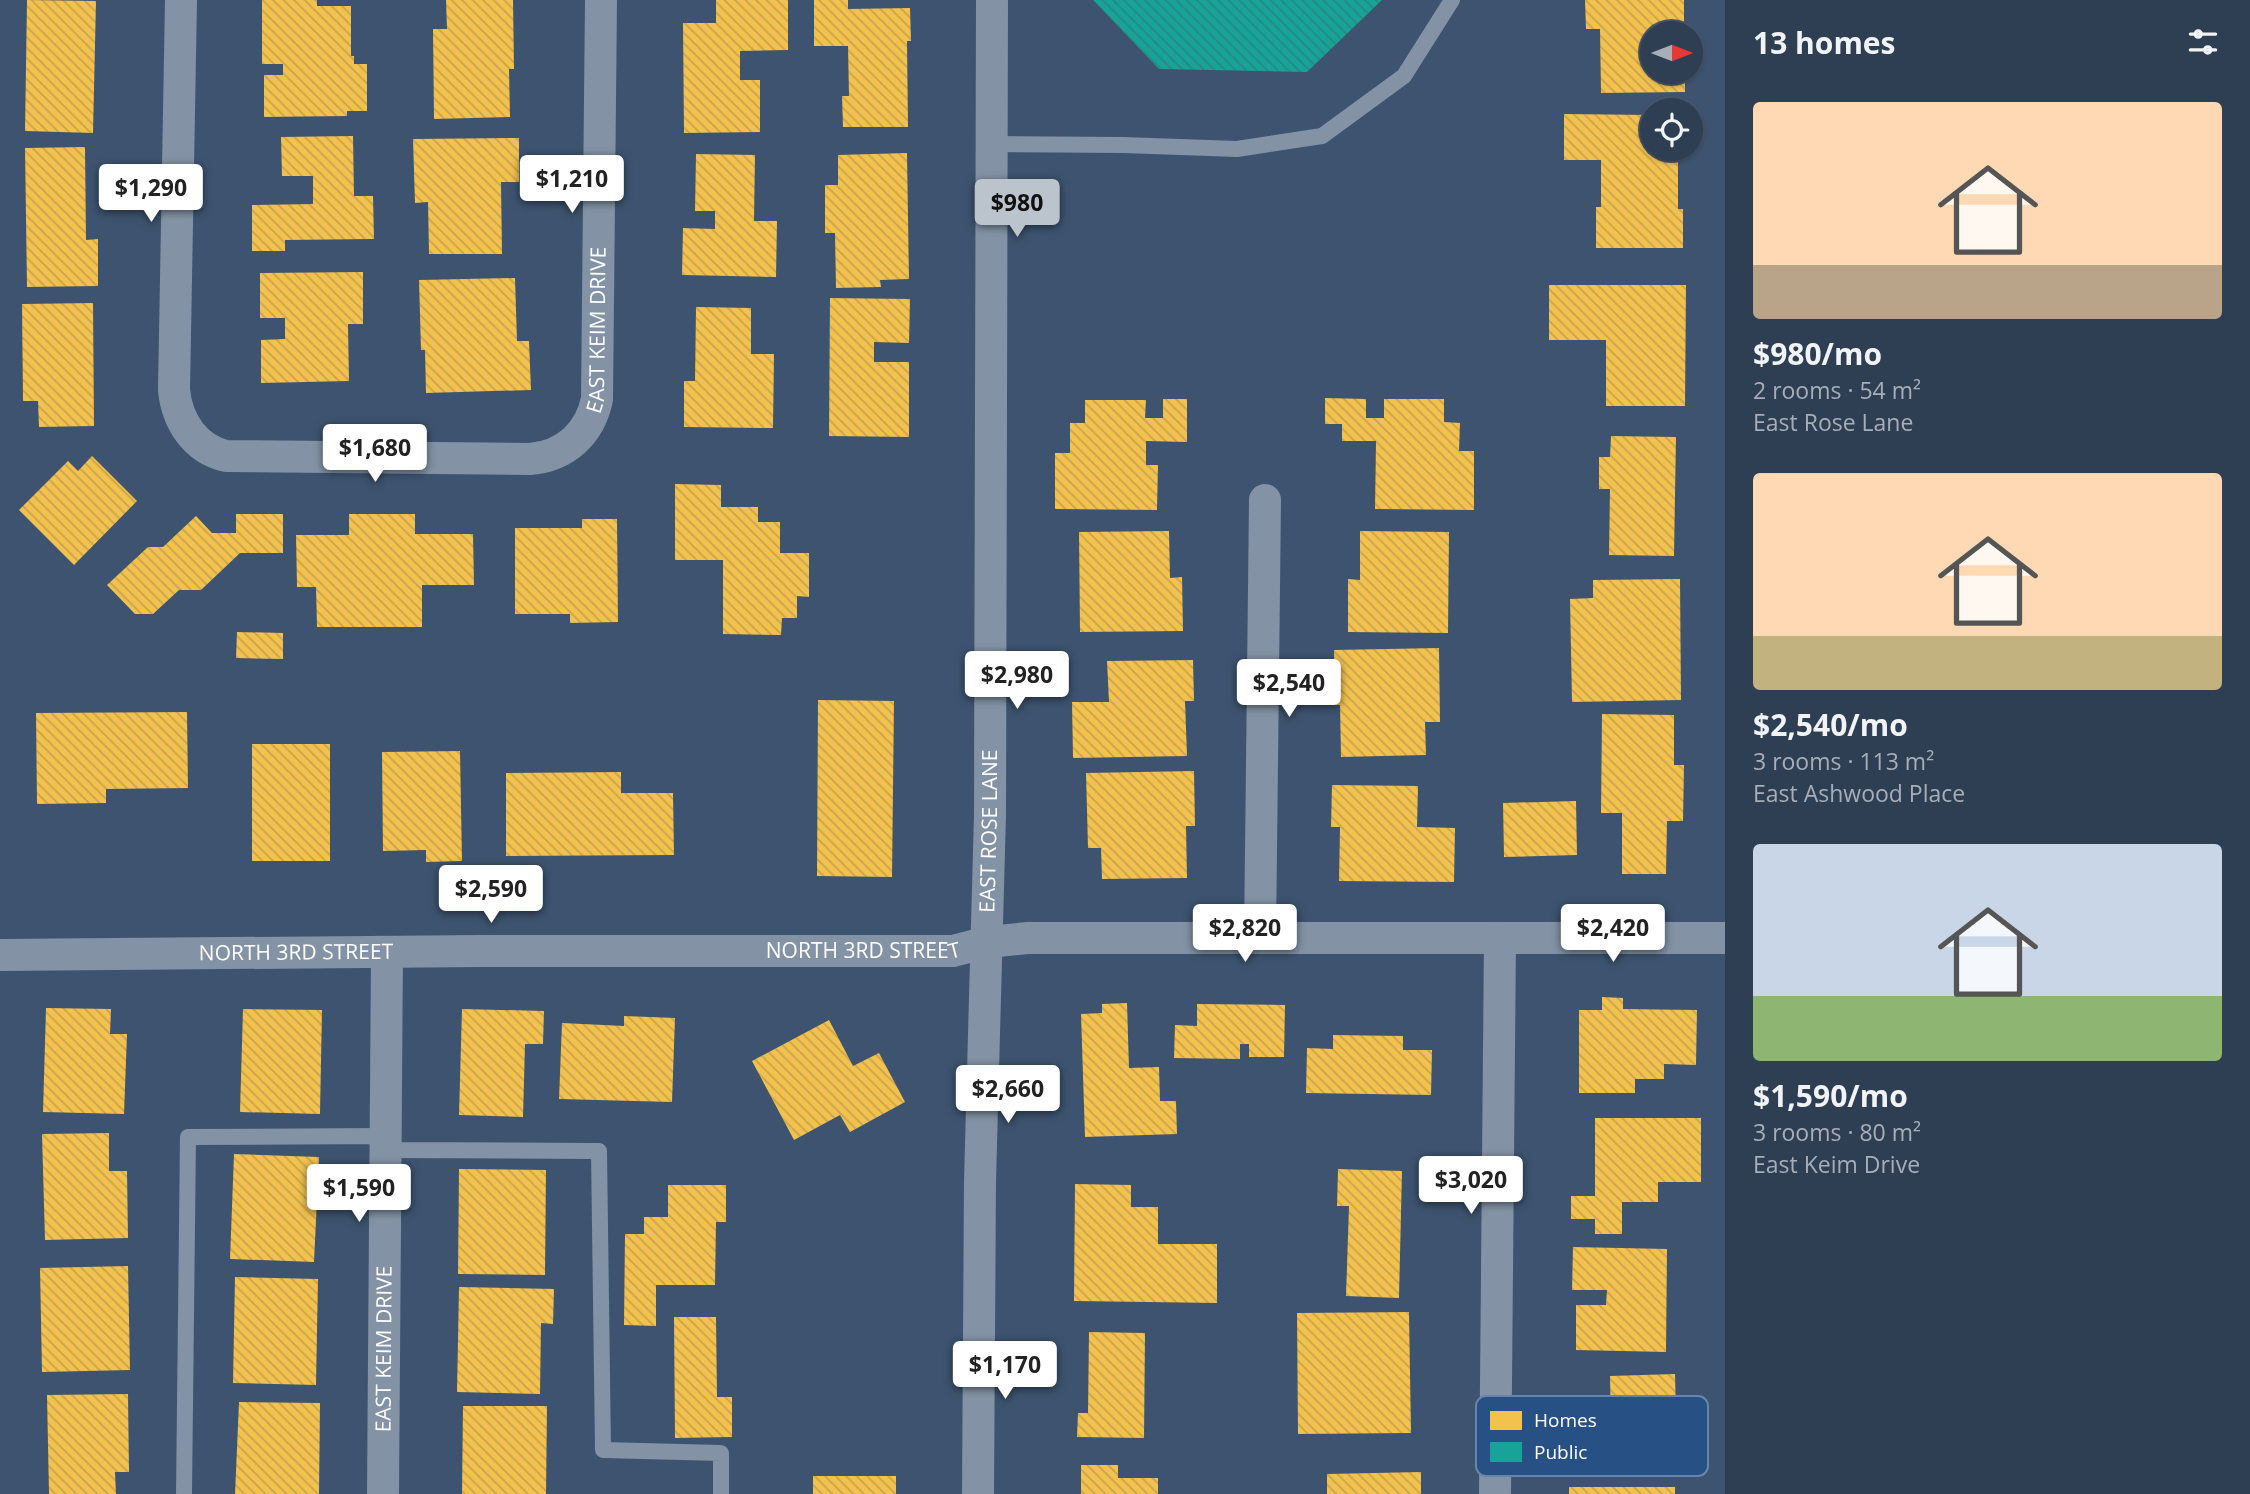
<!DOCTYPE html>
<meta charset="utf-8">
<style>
body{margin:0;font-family:"Open Sans",sans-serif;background:#36455a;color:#f1f3f6;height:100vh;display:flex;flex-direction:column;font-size:26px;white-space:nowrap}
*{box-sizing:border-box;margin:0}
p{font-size:23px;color:#a7aeb8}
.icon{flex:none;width:38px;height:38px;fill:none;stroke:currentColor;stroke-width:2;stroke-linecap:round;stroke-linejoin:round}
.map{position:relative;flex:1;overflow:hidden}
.panel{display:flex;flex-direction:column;background:#2e3e53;width:525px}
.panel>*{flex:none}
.needle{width:46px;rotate:90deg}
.controls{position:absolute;left:1640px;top:21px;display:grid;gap:14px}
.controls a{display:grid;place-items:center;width:63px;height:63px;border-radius:50%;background:#2e3e53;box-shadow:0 2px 5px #0004,0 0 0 2px #49576a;font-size:35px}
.price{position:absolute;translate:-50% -60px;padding:0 16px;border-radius:7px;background:#fff;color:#222;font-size:23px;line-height:46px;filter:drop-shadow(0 2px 4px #0008)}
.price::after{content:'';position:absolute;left:50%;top:42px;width:21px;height:16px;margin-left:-10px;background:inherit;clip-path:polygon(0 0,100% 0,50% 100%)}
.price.on{background:#bbc3cd;color:#111}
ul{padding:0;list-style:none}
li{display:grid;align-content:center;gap:14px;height:371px;padding:0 28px}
li span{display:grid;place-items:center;height:217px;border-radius:7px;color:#555}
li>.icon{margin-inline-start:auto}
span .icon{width:126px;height:126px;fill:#fffc;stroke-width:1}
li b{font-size:30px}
h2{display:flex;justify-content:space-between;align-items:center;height:84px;padding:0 28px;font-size:30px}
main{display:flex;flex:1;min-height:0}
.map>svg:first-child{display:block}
.homes{fill:url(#homes-back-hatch)}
.public{fill:url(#public-back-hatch)}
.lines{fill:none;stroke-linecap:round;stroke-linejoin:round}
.service{stroke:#8393a5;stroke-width:16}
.minor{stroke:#8393a5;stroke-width:32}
.labels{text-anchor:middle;stroke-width:7;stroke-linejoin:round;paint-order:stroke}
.street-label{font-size:21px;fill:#fff;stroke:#275085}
.key{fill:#275085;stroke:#6884aa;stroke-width:2}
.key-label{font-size:19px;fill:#fff}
</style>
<main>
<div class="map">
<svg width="1725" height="1494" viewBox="0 0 1725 1494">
<defs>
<pattern id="homes-back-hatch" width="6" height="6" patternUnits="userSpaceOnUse" patternTransform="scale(1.75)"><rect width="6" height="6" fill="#f2c14e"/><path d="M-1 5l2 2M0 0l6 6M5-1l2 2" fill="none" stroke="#c8a44e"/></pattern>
<pattern id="public-back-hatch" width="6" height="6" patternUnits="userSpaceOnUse" patternTransform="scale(1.75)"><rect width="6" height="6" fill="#17a398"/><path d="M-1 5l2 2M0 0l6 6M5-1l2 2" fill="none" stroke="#278981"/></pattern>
</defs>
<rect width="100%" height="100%" fill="#3d536f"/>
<path class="homes" d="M27 0 96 1 93 133 25 131Z
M262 0H317V6H351V56H354V64H367V111H347V116L264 117V75H283V64H262Z
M446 0H513L514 69H509L510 117 434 119 433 29H447Z
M716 0H788V50L740 51V80H760V132L684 133 683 23H716Z
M814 0H848V9L910 8 911 41H907L908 127H843L842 96H849L848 46H814Z
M1585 0H1684V33H1652V72H1685V92L1601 93 1600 29H1586Z
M1564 114 1652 115V149H1678V209H1683V248H1596V207H1601V160H1564Z
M353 136 354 196H373L374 239 285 240V251H252V205L313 204V176H282L281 137Z
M519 138V182H501L502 254H429L428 202 415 203 413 139Z
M85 147 86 240 98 239V286L27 287 25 148Z
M907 153 909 279 880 280 881 287 836 288 835 233H825V185H838V155Z
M696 154 755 155 754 221H777L776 277 682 275 683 228 715 229V211H695Z
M363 272V324H348L349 381 261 383V340L285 339V318H260V273Z
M515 278 517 341H529L531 390 426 393 425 350H421L419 280Z
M1549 285H1686L1685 406H1606V340H1549Z
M830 298 910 299 909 343 874 342V362H909V437L829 436Z
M93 303 94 426 39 427 38 401H23L22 304Z
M696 307 751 308V354H774L773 428 684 427V381H695Z
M1325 398 1366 399V418H1384V399H1444V422L1460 423 1459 451H1474V510L1375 509 1376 441H1342V424H1325Z
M1163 399H1187V442L1146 441V465H1158L1157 510 1055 509V453H1070V423H1085V400H1146L1145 418H1163Z
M1611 436 1676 437 1674 556 1609 555 1610 489H1599V457H1610Z
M92 456 137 501 74 565 19 510 68 461 78 471Z
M675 484 721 485V507H758V522H780V553H809V597L797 596V618H782L781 635 723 634V560H675Z
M236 514H283V553H240L201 590H179L153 614H135L107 585 148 547H163L196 516 212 533H236Z
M349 514H415V534H473L474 585H422V627H317L316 587H297L296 535H349Z
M582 519H617L618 622 570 623V614H515V528H582Z
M1169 531 1170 578 1182 577 1183 631 1080 632 1079 532Z
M1360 531 1449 532 1448 633 1348 632V579L1360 580Z
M1680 579 1681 700 1572 702 1570 599 1593 598V580Z
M237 632 283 633V659L236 658Z
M1439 648 1440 722H1425L1426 755 1341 757 1340 705H1335L1334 650Z
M1193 660 1194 701H1185L1187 756 1073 758 1072 702H1109L1107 661Z
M818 700 894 701 892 877 817 876Z
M187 712 188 788 106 789V803L37 804 36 713Z
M1602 714 1674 715V765H1684L1683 821H1667L1666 874H1622V813H1601Z
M252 744H330V861H252Z
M460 751 462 861 426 862V850L383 851 382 752Z
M1194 771 1195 826H1186L1187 878 1102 879 1101 848H1088L1086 773Z
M621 772V793H673L674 855 506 856V773Z
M1332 785 1418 786 1417 827 1455 828 1454 882 1339 881 1340 827H1331Z
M1576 801 1577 855 1504 857 1503 803Z
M1602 997 1623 998V1009L1697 1010 1696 1065 1664 1064V1079H1635V1093H1579V1010H1602Z
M1127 1003 1129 1068 1159 1067 1160 1101H1176L1177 1134 1085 1137 1081 1014 1102 1013V1004Z
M1197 1004 1285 1005 1284 1057H1249V1044H1240V1059L1174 1058 1175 1025 1197 1026Z
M46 1008 111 1009 110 1034H127L124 1114 43 1112Z
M243 1009 322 1010 320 1114 240 1112Z
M462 1009 544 1011 543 1044H525L523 1117 459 1115Z
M624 1016 675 1018 672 1102 559 1099 562 1023 624 1026Z
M829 1020 853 1066 879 1053 905 1102 850 1132 840 1115 794 1140 752 1061Z
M1333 1035 1403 1036V1050H1432L1431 1095 1306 1093 1307 1048 1333 1049Z
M1595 1118H1701V1182H1658V1202H1622V1234H1595V1219H1571V1196H1595Z
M109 1133V1171H127L128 1238 45 1240 42 1134Z
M234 1154 319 1157 314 1262 230 1259Z
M459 1169 546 1170 545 1275 458 1274Z
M1338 1169 1402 1171 1399 1298 1346 1296 1349 1206H1337Z
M1075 1184 1131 1185V1207H1158V1244H1217V1303L1074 1301Z
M668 1185H726V1222H716L715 1285H656V1326L624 1325 625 1234H644V1217H668Z
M1573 1247 1667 1249 1666 1352 1576 1350V1305H1606L1607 1290H1572Z
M128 1266 130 1370 42 1372 40 1268Z
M235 1277 318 1279 316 1385 233 1383Z
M459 1287 554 1289 553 1324 541 1323 540 1394 457 1392Z
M1409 1312 1411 1433 1298 1434 1297 1313Z
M674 1317H716L717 1397H732V1437L675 1438Z
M1089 1332 1145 1333 1144 1438 1077 1437 1078 1413H1088Z
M1675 1374 1676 1413H1666L1667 1475 1575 1477 1574 1431 1611 1430 1610 1376Z
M128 1394 129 1472H115L116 1494H49L47 1395Z
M239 1402 320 1403 319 1494H235Z
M463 1406H547L546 1494H462Z
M1081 1465H1118V1478H1158V1494H1081Z
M1421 1472V1494H1327V1474Z
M813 1476H896V1494H813Z
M1569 1487H1675V1494H1569Z"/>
<path class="public" d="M1093 0H1382L1307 72 1159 69Z"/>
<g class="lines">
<path class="service" d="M991 144 1123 145 1237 149 1322 136 1404 76 1452 0
M387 1150 599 1151 603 1450 721 1453V1494
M184 1494 188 1137 387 1136"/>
<g class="minor">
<path id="s1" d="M181 0 174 390C177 421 195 449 226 456L530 459C566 456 590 433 597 399L601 0"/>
<path d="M1260 938 1265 500"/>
<path id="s2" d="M0 955 481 951H953L988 942 1028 938H1725"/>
<path id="s3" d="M383 1494 387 953"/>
<path id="s4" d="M978 1494 980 1181 990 814 992 0"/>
<path d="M1495 1494 1500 938"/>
</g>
</g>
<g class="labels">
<g class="street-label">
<text dy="7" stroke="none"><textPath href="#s1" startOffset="950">EAST KEIM DRIVE</textPath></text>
<text dy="7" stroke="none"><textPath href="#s4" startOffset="663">EAST ROSE LANE</textPath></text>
<text dy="7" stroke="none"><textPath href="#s2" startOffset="863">NORTH 3RD STREET</textPath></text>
<text dy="7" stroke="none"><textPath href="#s2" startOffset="296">NORTH 3RD STREET</textPath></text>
<text dy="7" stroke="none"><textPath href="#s3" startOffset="145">EAST KEIM DRIVE</textPath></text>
</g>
</g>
<rect x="1476" y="1396" width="232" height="80" rx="10" class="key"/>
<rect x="1490" y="1411" width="32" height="19" fill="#f2c14e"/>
<rect x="1490" y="1442" width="32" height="20" fill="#17a398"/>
<g class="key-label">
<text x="1534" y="1427">Homes</text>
<text x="1534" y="1459">Public</text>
</g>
</svg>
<div class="controls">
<a><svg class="needle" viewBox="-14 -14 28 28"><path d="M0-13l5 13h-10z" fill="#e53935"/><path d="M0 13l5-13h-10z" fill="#a7aeb8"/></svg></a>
<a><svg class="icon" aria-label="locate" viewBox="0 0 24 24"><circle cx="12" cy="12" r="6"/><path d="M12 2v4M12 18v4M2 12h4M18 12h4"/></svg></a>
</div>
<b class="price" style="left:572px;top:215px">$1,210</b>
<b class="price" style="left:151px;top:224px">$1,290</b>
<b class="price on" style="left:1017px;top:239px">$980</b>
<b class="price" style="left:375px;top:484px">$1,680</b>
<b class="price" style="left:1017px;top:711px">$2,980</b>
<b class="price" style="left:1289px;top:719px">$2,540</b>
<b class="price" style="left:491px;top:925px">$2,590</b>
<b class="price" style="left:1245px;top:964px">$2,820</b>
<b class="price" style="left:1613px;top:964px">$2,420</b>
<b class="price" style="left:1008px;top:1125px">$2,660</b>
<b class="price" style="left:1471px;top:1216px">$3,020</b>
<b class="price" style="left:359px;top:1224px">$1,590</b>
<b class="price" style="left:1005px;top:1401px">$1,170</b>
</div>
<section class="panel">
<h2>13 homes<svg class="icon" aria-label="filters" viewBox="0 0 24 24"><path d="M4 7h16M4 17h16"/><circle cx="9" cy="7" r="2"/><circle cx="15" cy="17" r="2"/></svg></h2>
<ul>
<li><span style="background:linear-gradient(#ffd9b3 75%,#b9a48a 0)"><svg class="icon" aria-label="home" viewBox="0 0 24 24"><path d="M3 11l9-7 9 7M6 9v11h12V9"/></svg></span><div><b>$980/mo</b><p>2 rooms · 54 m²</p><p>East Rose Lane</p></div></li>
<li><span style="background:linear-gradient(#ffd9b3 75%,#c2b280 0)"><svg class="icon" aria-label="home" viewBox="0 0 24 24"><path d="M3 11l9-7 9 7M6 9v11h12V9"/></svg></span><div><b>$2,540/mo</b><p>3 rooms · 113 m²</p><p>East Ashwood Place</p></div></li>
<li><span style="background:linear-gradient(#c9d6e8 70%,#8fb573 0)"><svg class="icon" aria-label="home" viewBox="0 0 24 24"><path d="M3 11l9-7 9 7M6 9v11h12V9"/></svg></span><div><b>$1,590/mo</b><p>3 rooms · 80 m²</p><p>East Keim Drive</p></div></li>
</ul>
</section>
</main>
